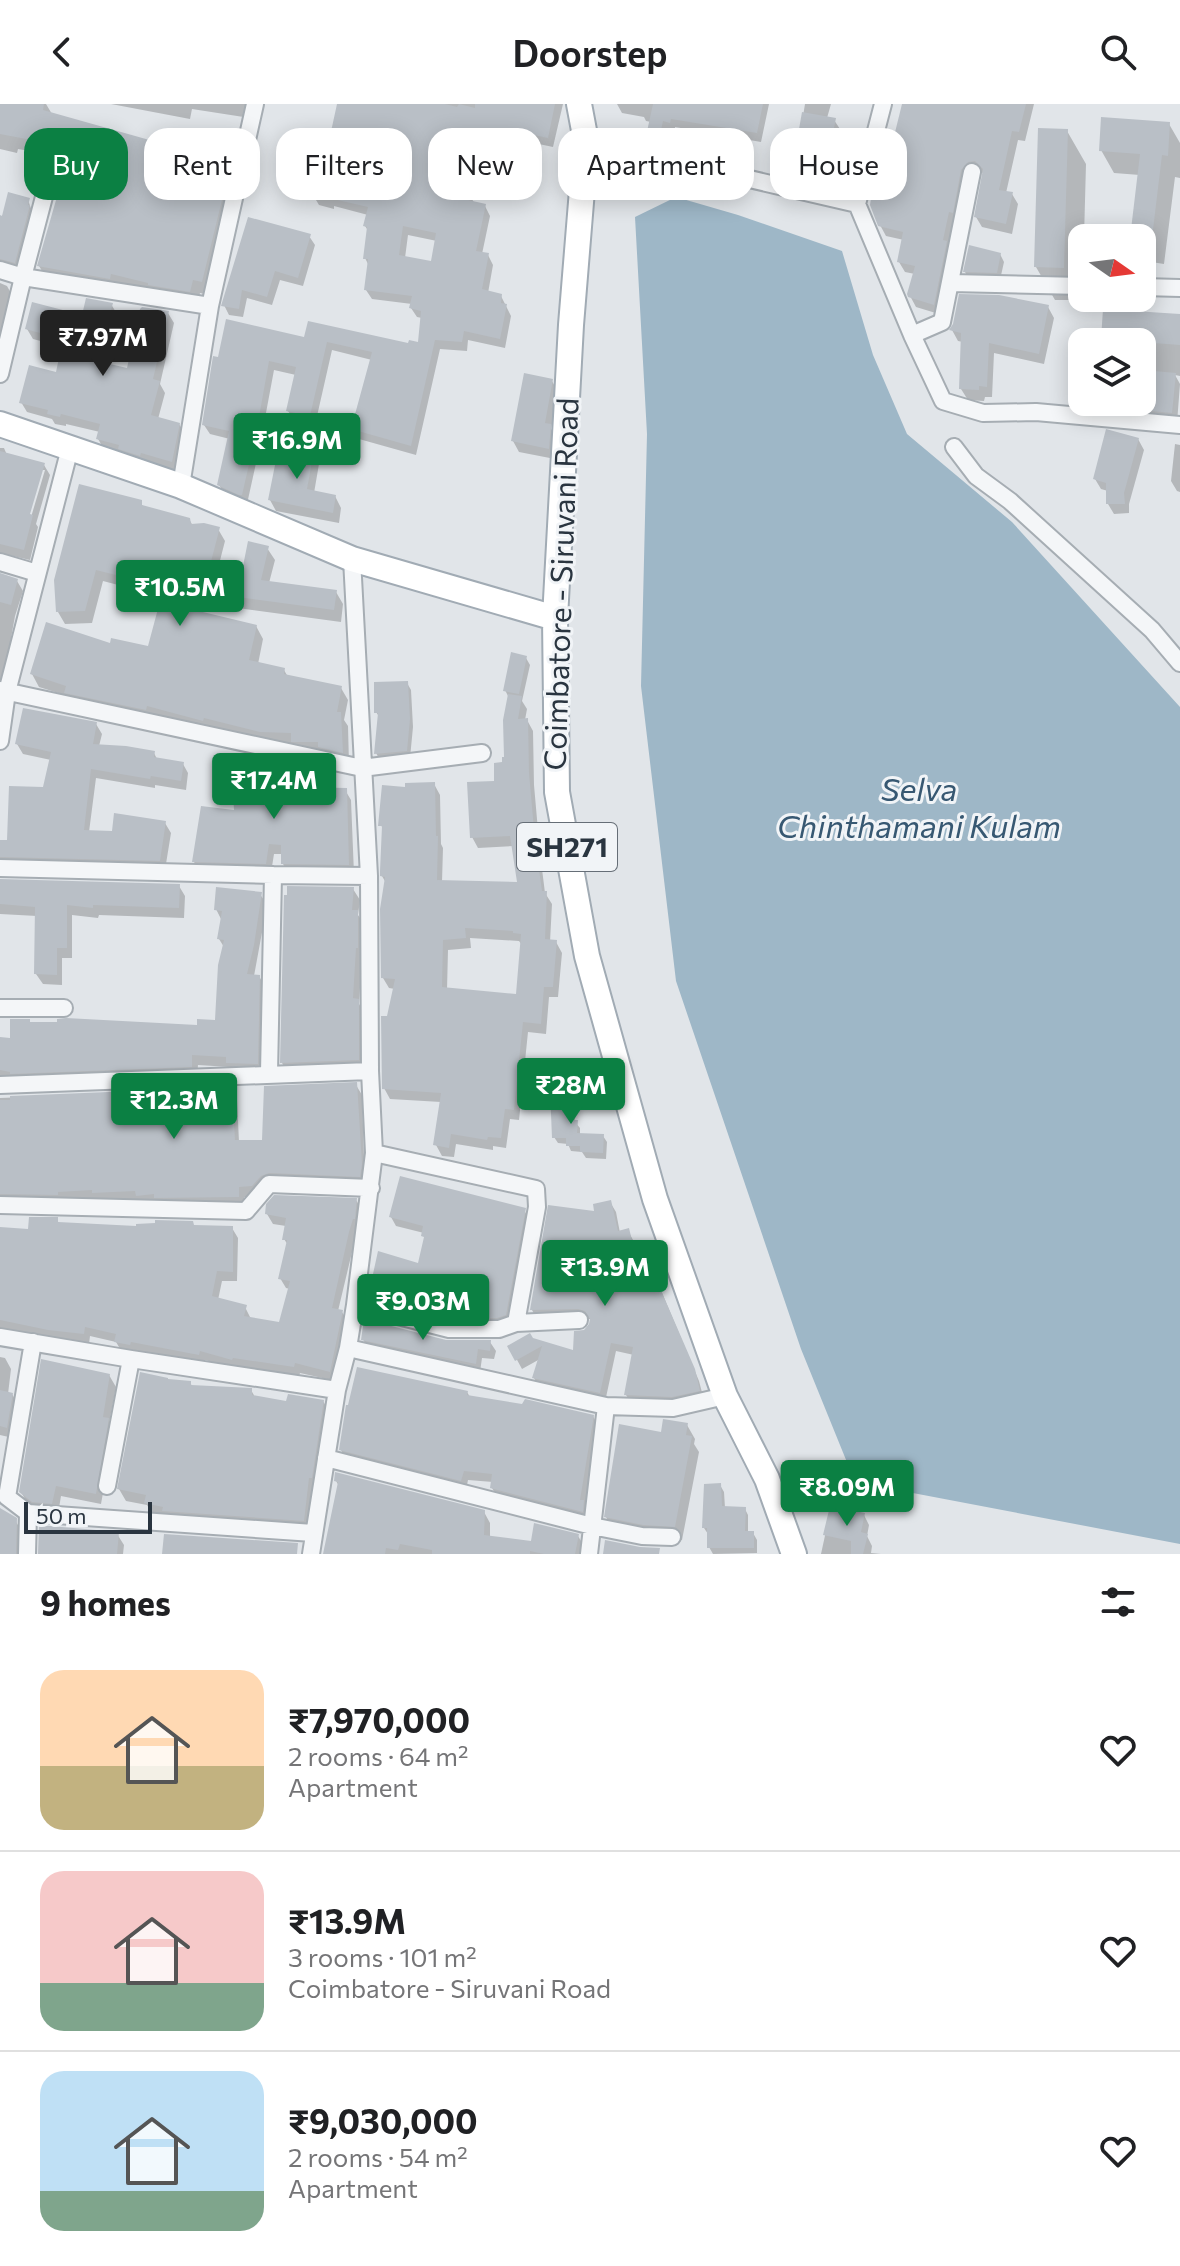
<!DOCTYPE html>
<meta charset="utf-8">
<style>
body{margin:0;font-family:Commissioner,sans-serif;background:#f6f6f6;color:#202124;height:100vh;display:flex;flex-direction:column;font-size:30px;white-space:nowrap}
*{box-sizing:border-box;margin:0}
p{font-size:26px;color:#757577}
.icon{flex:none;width:44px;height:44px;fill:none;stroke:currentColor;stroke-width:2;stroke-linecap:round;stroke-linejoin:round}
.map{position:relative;height:1450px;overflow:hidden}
.details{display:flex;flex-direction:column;background:#fff;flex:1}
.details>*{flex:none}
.guide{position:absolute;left:24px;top:24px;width:1132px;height:72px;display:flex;gap:16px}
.needle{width:52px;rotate:104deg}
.fabs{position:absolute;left:1068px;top:120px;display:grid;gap:16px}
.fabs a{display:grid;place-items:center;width:88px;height:88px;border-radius:16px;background:#fff;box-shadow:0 4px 20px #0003;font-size:40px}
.scale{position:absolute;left:24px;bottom:20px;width:128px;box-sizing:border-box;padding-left:8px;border:4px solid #2a3540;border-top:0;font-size:22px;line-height:28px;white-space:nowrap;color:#2a3540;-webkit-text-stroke:6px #f1f4f7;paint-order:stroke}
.price{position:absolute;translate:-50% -68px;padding:0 18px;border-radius:8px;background:#0b8043;color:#fff;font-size:26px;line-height:52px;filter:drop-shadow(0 2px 4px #0008)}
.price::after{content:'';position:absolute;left:50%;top:48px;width:24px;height:18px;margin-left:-12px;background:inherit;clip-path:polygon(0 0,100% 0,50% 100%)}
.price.selected{background:#222;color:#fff}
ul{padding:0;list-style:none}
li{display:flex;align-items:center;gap:24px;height:200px;padding:0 40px}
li+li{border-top:2px solid #e0e0e0}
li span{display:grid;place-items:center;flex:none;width:224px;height:160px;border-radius:24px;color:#555}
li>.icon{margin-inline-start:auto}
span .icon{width:96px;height:96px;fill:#fffc;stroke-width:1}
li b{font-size:34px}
h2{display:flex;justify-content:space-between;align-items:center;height:96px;padding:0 40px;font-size:34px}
.tag{padding:0 28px;border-radius:24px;background:#fff;box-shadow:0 4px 20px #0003;font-size:28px;line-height:72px}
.tag.selected{background:#0b8043;color:#fff}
header{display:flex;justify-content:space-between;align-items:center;height:104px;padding:0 40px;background:#fff;font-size:36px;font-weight:600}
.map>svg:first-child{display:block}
.water{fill:#9eb7c7}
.shadow{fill:#0003;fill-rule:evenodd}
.building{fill:#b9bfc6;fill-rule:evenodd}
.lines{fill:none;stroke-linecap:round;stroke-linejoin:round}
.minor-casing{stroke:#a6adb3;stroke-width:20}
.primary-casing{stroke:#a1abb4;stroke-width:28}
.minor{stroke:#f4f6f8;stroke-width:16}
.primary{stroke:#fff;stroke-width:24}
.labels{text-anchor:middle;stroke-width:6;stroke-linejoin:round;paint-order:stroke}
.shield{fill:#f1f4f7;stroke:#666e77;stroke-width:2}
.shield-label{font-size:28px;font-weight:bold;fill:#2a3540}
.street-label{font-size:30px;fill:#2a3540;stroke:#f1f4f7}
.water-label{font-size:32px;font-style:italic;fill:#375872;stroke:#f1f4f7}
</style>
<header><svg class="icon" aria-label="back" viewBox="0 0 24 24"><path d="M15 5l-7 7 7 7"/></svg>Doorstep<svg class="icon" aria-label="search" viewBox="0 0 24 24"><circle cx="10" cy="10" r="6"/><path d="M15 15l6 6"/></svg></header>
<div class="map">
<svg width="1180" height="1450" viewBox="0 0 1180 1450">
<rect width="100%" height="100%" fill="#e1e5e9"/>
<path class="water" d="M676 93 738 111 842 147 873 251 907 330 1012 418 1180 603V1440L855 1378 801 1245 676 877 641 582 647 330 635 113Z"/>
<path class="shadow" d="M0 0H46L52 10 229 61 237 75 209 191 200 189 197 201 47 175 39 162 66 67 67 49 56 52 47 71 39 57 41 49 18 45 17 49 0 45Z
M111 0H256L250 14 192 5 190 15Z
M339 0H563L553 43 506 33 503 54 480 51 476 69 460 65 456 86 468 89 475 100 485 102 490 112 482 150 488 151 493 161 488 189 501 192 511 212 505 244 468 236 467 247 440 245 416 351 359 335 353 325 372 256 332 246 315 321 294 316 288 307 296 271 274 266 260 341 247 400 225 390 219 381 230 335 210 330 204 321 215 255 306 235 410 242 420 241 422 214 417 213 411 204 412 200 372 195 366 186 369 162 365 154 369 128 365 122 368 111 334 102V105L319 101 313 91 334 23ZM408 131 437 137 433 160 405 154Z
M617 0H769L761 38 675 23V27L667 25 664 43 653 41 648 31 651 18 646 17 644 13 622 9Z
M805 0H831L827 14 834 16 840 25 831 69 801 63 796 54Z
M904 0H1034L1025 37 1018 36 1006 89 1012 90 1018 100 1012 130 982 123 976 113 984 69 973 68 954 117 949 143 952 149 939 210 916 203 909 190 915 170 905 168 899 158 904 136 886 132 880 121 881 91Z
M1169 20 1180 39V74L1175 73 1164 160 1145 157 1142 172V134H1132L1140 71 1114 69 1101 46Z
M1067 27 1086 60 1084 134H1082V196H1055L1036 163Z
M28 96 33 110 19 165 3 162 0 158V113Z
M250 115 309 132 315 141 303 182 280 176 272 201 247 194 243 213 229 211 224 201Z
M1000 150 1004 158 1000 176 969 175 965 168Z
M0 179 7 182 13 193 0 257Z
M111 200 117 210 104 261 128 266 168 209 174 219 160 280 165 289 158 315 179 320 185 330 177 367 104 345 98 335 100 328 66 320V322L55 320 52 315 27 308 21 298 58 270 63 243 33 235 27 225 83 214Z
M1048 203 1054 214 1044 260 994 249 992 293H985L984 297 968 296 961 285 963 238 958 237 952 226Z
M1180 212V272L1175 271 1180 280 1177 319 1147 316 1141 305 1145 269H1142V238H1105L1103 235Z
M552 277 558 288 551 325 556 333 555 355 519 348 513 337Z
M1138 335 1144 346 1129 400V409L1114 410 1108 400V387L1101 385 1095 375Z
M1175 340 1180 341V388L1177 387 1171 377Z
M0 344H4L7 351 44 361 50 371 36 420 38 423 30 456 0 449ZM41 366H45L29 420 26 419Z
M312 349 319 360 314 389 335 392 341 404 339 419 276 407 270 396Z
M140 398 144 404 189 415 193 422 218 425 225 437 215 476 239 479 267 444 275 456 269 479 336 488 343 500 341 518 192 498 190 507 256 522 263 535 258 560 284 566 288 573 341 584 348 596 344 616 348 622 349 660 300 649 296 641 269 640 73 601 68 592 39 583 32 570 112 541 150 544 163 495 159 494 152 482 154 474 126 467 122 482 103 477 92 519 65 520 58 508Z
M0 472 17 477 23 487 15 512 6 562 0 578Z
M526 554 530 561 522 597 527 605 525 616H527L533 627 534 681 540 749 545 789 552 800 550 838H556L562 849 558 893H549L546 930 528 928 519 1016 510 1015 506 1044 493 1042V1046L456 1040 454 1053 442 1052 436 1041 441 998 390 995 384 984 389 914 395 885 389 884 383 874 386 779 382 772 384 727 381 721 408 685 434 680 440 691 441 740 443 744 442 778 519 781 514 742 478 744 472 733 506 655 509 594 505 586ZM470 834 519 837 522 841 517 892 447 886 448 846 471 844Z
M407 579 411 586 413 623 410 654 380 656 376 649 380 614 376 608Z
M96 620 102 630 99 642 154 649 157 655 183 660 188 669 186 686 155 681V684L96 674 89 728 113 729 165 719 171 729 165 766 0 763V738H9L45 685 51 656 23 650 17 640Z
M257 655 263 670 293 671 299 681V685L345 686 351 696 354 770H289L283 760V750H274L271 769 200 767 194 758 236 709Z
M0 777 179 782 185 792 184 814 99 811 98 814 72 811V854H62V881L43 880 36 870 37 812 0 810Z
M353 785 360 796 358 811 364 820 359 900 364 908V967L289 970 282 959Z
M260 790 267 801 254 872H259L265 883 263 970 234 969 230 963 198 961 197 973 0 984V935L12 936 30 920 199 923 216 918 224 843 219 835 222 817 216 805Z
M356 981 362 991 365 1083 272 1080 259 1093H244V1103L0 1104V994L231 985 237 996 239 1038H263Z
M562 985 565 991 567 1003 570 1002 574 1008 575 1018 580 1024V1031L603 1032 607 1038 606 1055 586 1054 582 1048 571 1047 568 1040 558 1039 554 1033Z
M356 1096 362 1106 338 1207 342 1208 348 1218 336 1277 300 1269 299 1272 238 1263 237 1265 205 1256 204 1260 136 1247 135 1250 122 1248 116 1238 90 1232 89 1240 55 1236 0 1226V1125L30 1127 57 1115 59 1120 138 1125 232 1124 238 1134 237 1177H222L218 1196 245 1203 251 1215 280 1220 290 1185 286 1184 280 1174 288 1141 284 1135 286 1122 273 1120 267 1110Z
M610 1098 616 1108 620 1129 628 1127 633 1136 641 1167 655 1172 699 1277 704 1296 632 1300 626 1291 634 1251 616 1247 605 1298 539 1283 534 1274 540 1255 522 1265 510 1243 531 1235 575 1249 585 1227 591 1221V1215H537L532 1206 597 1109Z
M524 1106 529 1115 510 1219 457 1222 375 1201 370 1193 419 1161 425 1136 424 1129 396 1122 391 1113Z
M363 1235 490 1238 496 1247 494 1255 482 1254 480 1268 368 1245Z
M0 1253 5 1254 11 1265 8 1290H12L19 1302 13 1334 0 1331Z
M109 1271 116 1283 109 1319 114 1327 101 1400 61 1392 58 1410 40 1409 28 1400 21 1388Z
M190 1279 193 1283 251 1286 255 1293 288 1299 323 1297 330 1309 309 1428 153 1411 147 1401 126 1397 119 1385Z
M467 1288 470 1293 593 1312 598 1322 585 1402 589 1408 587 1417 498 1394 492 1384 493 1378 468 1376 466 1386 346 1355 341 1346Z
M687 1321 695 1335 694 1340 699 1348 682 1436 652 1434 614 1427 606 1413 662 1331Z
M336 1377 484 1408 490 1419V1434L532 1440 578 1432 584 1442 582 1450H325L339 1382Z
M720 1381 724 1388 725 1404 745 1405 748 1411V1429H753L757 1436V1449L713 1450 709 1443 708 1430 704 1424Z
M831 1404 864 1411 869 1421 867 1432 872 1442 871 1449 881 1450H821Z
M0 1406 15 1416 22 1428V1450H0Z
M117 1430 124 1441 123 1450H39Z"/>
<path class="building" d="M0 0H44L43 6 231 59 202 178 193 176 190 188 148 181V179L111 170 110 175 37 162 65 65H63L67 45 63 39 52 37 46 43 42 58 37 57 42 38 0 30Z
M337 0H445L457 3 459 0 475 4V0H555L548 34 501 24 499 45 475 42 471 60 455 56 450 83 470 87 468 96 486 100 476 147 489 149 482 185 502 190 501 199 507 200 500 235 464 227 462 238 435 236 411 342 351 325 372 248 327 238 310 312 286 307 296 263 269 257 256 330 242 391H239L217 381 229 327 202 321 213 252 218 253 226 215 304 233 308 217 408 239 409 236 418 238 421 207 409 204 412 192 364 186 368 155H363L367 123 363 122 368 103 329 94 328 96 311 92 322 49 332 23ZM403 122 436 129 431 157 399 151Z
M653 0H763L757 29 671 15 670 19 663 17 659 35 646 32Z
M902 0H1026L1019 28 1012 27 999 86 1013 88 1006 120 974 113 983 65 975 57 968 58 961 66 953 109 949 108 943 136 947 137 934 201 908 193 907 190 915 162 897 158 903 128 878 122 870 101 872 88 880 89Z
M802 8 836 14 827 60 794 54Z
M1101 13 1170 18 1168 52 1162 51 1152 134H1130L1140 50 1099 47Z
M1038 24 1068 25 1064 164 1034 163Z
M8 88 30 94 28 101H30L15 159 0 155V111L2 112Z
M248 113 311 130 298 174 275 167 267 193 242 186 239 205 221 202Z
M969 141 1001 149 997 169 963 168Z
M959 190 999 191 1049 201 1039 250 989 239 987 283 979 282V286L959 285 961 229 949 226 953 220Z
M86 194 113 199 97 257 127 264 140 205 142 203 169 207 153 275 160 277 151 311 180 319 172 358 141 349 140 352 118 345 119 341 96 335 100 320 61 310 60 313 47 310 48 306 19 299 29 261 56 268 63 235 25 225 32 198 82 211Z
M1103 205 1180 210V241L1101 235Z
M1143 266 1176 269 1172 309 1142 306Z
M524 269 553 275 545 319 551 320 549 345 511 337Z
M1106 325 1139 334 1124 389 1125 400H1106V379L1093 375Z
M279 341 314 347 307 385 336 391 333 409 268 396Z
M0 347 45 359 30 410 33 411 24 446 0 440Z
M79 380 142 396V401L190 414 191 420 204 419 220 423 207 473 237 476 239 462H243L248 437 269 442 261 476 337 486 334 506 185 486 182 503 257 521 249 556 285 564 284 570 342 582 337 608H341L343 649 318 643V638H291V629L260 628 204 614 203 617 147 602 146 606 64 589 66 582 30 570 46 518 110 539 111 534 148 542 163 486 150 482 155 465 120 456 116 471 96 466 85 507 56 508 54 476Z
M0 469 18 475 11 501 0 498Z
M511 548 527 552 519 590 503 587Z
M408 577 410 615 407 647 374 650 378 609H374V578Z
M508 590 522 592 518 615 528 614 529 669 535 737 542 787H547L545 835 557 836 553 883H544L541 920 523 918 514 1006 505 1005 501 1034 488 1033 487 1036 451 1030 449 1044 433 1041 441 989 382 985 381 912H387L395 875 381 874 380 805 385 773 380 772V767L382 722H378L382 681 405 683V679L435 678 436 732H438L437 776 517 778 510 732 470 734 467 678 494 677V659L502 658V653H504L503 616ZM465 824 513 827V829L521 830 516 890 442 883 443 836 466 834Z
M23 604 97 618 93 640 126 642 155 647 154 653 184 658 181 677 151 672 150 675 91 665 84 726 112 727 114 709 166 717 160 757 0 753V736H7L9 682 43 683 51 648 15 640Z
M247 650 258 653 259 668 294 669V683L347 684 349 761 281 760V741L269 740 266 760 192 758 201 702 234 706 231 652Z
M0 775 180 780 179 804 93 801V804L67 801V844H57V871L34 870 35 803 0 800Z
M287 782 354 783 352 806H358V844H356L353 894 359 895V956L280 959 284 791H287Z
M216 783 262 788 254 841 247 870 260 871 258 960 226 959V953L192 951V963L10 970V968L0 966V933L10 934V915H30V918H57V915L66 914 197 921V915L215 916 218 861 224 836 217 835 222 807 214 806Z
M357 978 362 1060 360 1073 269 1069 261 1072 252 1082 239 1083V1093L154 1094V1090L136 1092 135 1087 92 1089V1086L58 1088V1091L0 1090V996H10V992L232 983 235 1036H262L264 982Z
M563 983 565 1001 571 1000 574 1016H578L577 1029 604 1030 603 1049 580 1048V1042H566V1034H552L550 985Z
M400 1072 526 1104 506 1211 497 1214H450L368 1193 378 1147 418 1159 424 1133 421 1132 423 1122 389 1113Z
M274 1091 357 1094 355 1115H353L349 1128 332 1204 343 1206 330 1268 295 1259 294 1263 233 1254 232 1256 200 1247 199 1251 131 1238 130 1241 114 1238 116 1230 85 1223 84 1230 48 1226 0 1216V1123L28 1125 29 1113H58V1118L136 1122V1120L155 1119V1116L193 1117 194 1121 233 1122V1168L217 1167 212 1192 247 1201 244 1212 279 1218 290 1177 278 1175 287 1136H282L286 1114 265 1110 266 1100Z
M611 1096 618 1127 629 1124 639 1166 650 1161 695 1265 700 1287 672 1293 624 1291 633 1243 611 1239 600 1289 532 1274 542 1242 515 1257 507 1242 530 1229 533 1234 573 1246 574 1227 584 1226 589 1220 590 1215 585 1207 578 1205 530 1206 548 1101 594 1107 593 1100Z
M364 1215 446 1236H491L490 1247 478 1245 476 1260 361 1236Z
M41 1255 110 1270 103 1313 109 1314 96 1390 56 1382 52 1400 32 1398 19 1388Z
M357 1263 468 1287 467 1291 522 1300 525 1295 594 1311 580 1396H584L583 1408 490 1384 492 1370 464 1367 461 1377 339 1346 346 1301H348Z
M140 1268 168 1274V1275L191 1277V1281L252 1284V1291L286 1297 288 1290 324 1296 312 1374H309L304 1417 162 1407 163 1403 144 1399 146 1391 117 1385Z
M0 1286 13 1289 7 1324 0 1322Z
M663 1315 688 1319 686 1331 692 1332 675 1423 643 1421 604 1413 619 1320 661 1328Z
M335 1368 485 1406 484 1431 531 1437 534 1419 579 1430 575 1450H544L530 1447V1450H432V1446L400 1440 398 1446 386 1444 385 1450H323L338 1378 334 1377Z
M721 1379 722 1402 746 1403 745 1427H754V1444H707V1424H702L704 1380Z
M830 1402 865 1409 861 1428 868 1430 863 1450H851V1437L823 1431Z
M0 1404 17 1414 16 1450H0Z
M39 1421 119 1428 117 1450H38Z
M164 1430 298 1439 297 1450H162Z
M605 1436 640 1443 660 1444 659 1450H603Z"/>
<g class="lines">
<g class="minor-casing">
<path id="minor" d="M586 37 857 100 883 0
M857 100 912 231 943 297 983 309 1036 308 1180 321
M0 166 23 173 210 202
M951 179 1082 182
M1142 183 1180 184
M912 231 942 218 972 68
M0 270 23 173 56 47
M954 343 976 372 1010 397 1152 526 1180 559
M181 382 210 202 255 0
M0 458 37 469
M0 586 362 664 482 649
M0 637 7 588 70 344
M0 764 273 771 269 969
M273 771 369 772
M0 904H64
M0 981 370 967
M374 1049 536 1085 537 1103 516 1219
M0 1101 246 1107 269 1080 371 1084
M355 1201 449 1225H499L516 1219 579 1216
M0 1233 131 1255 337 1286
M348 1244 606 1302 673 1304 725 1292
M326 1354 592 1422 642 1432 672 1433
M107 1382 131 1255
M28 1409 7 1393 33 1238
M27 1450 28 1409 313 1429
M311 1450 337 1286 348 1244 355 1201 374 1049 370 967 369 772 352 455
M589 1450 606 1302"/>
</g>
<g class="primary-casing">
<path id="primary" d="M579 0 586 37 571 221 555 514 557 688 587 852 655 1095 725 1292 767 1375 794 1450
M0 320 181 382 352 455 555 514"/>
</g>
<use href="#minor" class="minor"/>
<use href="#primary" class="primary"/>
</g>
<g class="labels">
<rect class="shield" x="517" y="719" width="100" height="48" rx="6"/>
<g class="shield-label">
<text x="567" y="753">SH271</text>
</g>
<g class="street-label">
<text transform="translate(562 480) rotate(-88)" y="10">Coimbatore - Siruvani Road</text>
</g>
<g class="water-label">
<text x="919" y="697">Selva<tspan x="919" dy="37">Chinthamani Kulam</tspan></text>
</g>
</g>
</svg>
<div class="fabs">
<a><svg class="needle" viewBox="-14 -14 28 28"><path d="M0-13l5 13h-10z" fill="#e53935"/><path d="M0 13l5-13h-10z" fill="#757577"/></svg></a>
<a><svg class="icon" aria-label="layers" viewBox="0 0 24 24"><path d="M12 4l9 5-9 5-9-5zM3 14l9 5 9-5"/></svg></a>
</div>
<div class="scale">50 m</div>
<b class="price selected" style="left:103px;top:274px">₹7.97M</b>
<b class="price" style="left:297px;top:377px">₹16.9M</b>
<b class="price" style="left:180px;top:524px">₹10.5M</b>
<b class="price" style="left:274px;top:717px">₹17.4M</b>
<b class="price" style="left:571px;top:1022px">₹28M</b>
<b class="price" style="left:174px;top:1037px">₹12.3M</b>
<b class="price" style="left:605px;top:1204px">₹13.9M</b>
<b class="price" style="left:423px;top:1238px">₹9.03M</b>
<b class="price" style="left:847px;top:1424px">₹8.09M</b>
<div class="guide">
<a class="tag selected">Buy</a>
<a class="tag">Rent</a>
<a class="tag">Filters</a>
<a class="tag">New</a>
<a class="tag">Apartment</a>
<a class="tag">House</a>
</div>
</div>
<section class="details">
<h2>9 homes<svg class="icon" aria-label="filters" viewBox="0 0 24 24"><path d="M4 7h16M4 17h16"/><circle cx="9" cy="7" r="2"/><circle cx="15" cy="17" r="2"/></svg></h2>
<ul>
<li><span style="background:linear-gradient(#ffd9b3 60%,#c2b280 0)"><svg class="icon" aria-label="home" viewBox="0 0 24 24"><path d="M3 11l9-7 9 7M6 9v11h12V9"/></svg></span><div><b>₹7,970,000</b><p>2 rooms · 64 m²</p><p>Apartment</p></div><svg class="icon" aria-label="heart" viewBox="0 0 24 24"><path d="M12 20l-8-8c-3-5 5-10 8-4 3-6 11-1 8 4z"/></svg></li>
<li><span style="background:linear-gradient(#f6c9c9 70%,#7fa58c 0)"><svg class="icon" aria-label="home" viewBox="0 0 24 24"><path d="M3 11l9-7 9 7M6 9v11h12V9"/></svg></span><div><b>₹13.9M</b><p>3 rooms · 101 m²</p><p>Coimbatore - Siruvani Road</p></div><svg class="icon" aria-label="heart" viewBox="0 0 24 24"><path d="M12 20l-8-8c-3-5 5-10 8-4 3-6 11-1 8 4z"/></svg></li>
<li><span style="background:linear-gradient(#bfe0f5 75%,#7fa58c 0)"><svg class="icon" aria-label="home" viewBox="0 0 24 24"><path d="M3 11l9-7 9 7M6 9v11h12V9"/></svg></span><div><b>₹9,030,000</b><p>2 rooms · 54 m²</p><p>Apartment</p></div><svg class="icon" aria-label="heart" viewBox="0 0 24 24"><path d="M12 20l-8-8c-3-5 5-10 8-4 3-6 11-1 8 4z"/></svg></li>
</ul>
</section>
